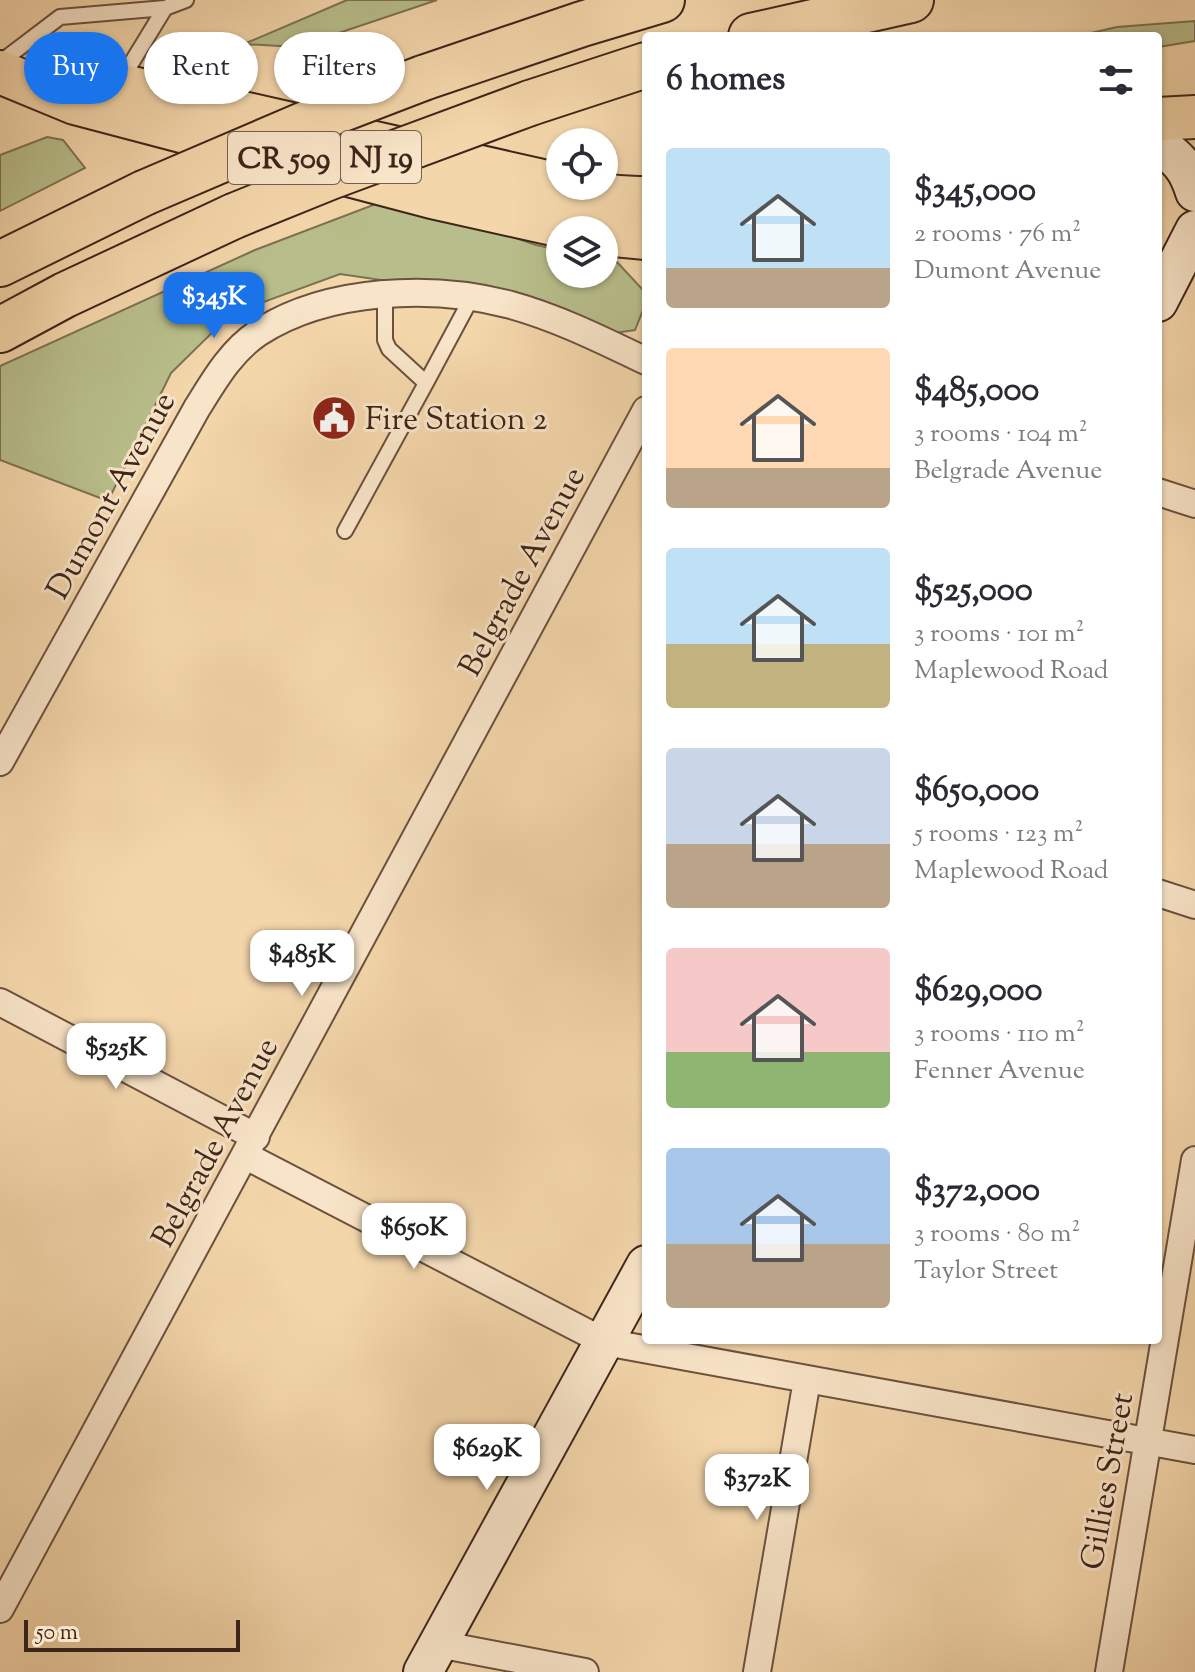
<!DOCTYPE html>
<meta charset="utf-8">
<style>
body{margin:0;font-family:"Sorts Mill Goudy",serif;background:#f7f7f7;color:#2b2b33;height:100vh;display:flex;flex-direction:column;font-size:30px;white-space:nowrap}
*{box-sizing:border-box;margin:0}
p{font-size:26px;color:#7c7c81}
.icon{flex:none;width:44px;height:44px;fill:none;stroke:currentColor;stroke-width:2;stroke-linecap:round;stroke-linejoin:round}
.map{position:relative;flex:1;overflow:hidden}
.panel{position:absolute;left:642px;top:32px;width:520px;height:1312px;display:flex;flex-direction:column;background:#fff;border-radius:8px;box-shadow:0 2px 6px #0004}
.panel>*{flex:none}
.top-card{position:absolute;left:24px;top:32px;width:498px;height:72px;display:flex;gap:16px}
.tools{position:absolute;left:546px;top:128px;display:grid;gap:16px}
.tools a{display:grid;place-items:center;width:72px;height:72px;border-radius:50%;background:#fff;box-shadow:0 2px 6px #0004;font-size:40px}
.scale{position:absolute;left:24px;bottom:20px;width:216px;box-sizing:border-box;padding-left:8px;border:4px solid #3e251a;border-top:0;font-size:22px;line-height:28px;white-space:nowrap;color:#3e251a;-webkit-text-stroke:6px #f8e4c8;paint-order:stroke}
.price{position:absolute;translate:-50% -68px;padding:0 18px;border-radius:16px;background:#fff;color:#222;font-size:26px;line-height:52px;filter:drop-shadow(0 2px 4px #0008)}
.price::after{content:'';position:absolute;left:50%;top:48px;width:24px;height:18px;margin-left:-12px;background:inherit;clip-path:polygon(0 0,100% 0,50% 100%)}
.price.on{background:#1a73e8;color:#fff}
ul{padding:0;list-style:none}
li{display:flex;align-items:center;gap:24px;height:200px;padding:0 24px}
li span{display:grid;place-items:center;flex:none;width:224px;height:160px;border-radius:8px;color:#555}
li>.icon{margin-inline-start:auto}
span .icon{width:96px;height:96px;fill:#fffc;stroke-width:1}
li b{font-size:34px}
h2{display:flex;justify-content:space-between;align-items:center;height:96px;padding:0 24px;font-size:34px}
.chip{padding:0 28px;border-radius:36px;background:#fff;box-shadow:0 2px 6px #0004;font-size:28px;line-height:72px}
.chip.on{background:#1a73e8;color:#fff}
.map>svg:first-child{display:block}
.green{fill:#b8be8b;stroke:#7b7252;stroke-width:2}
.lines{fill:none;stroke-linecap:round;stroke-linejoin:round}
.lane-casing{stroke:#6c513e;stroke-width:18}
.street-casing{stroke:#6c513e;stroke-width:30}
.secondary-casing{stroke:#3e251a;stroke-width:42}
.primary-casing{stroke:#3e251a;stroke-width:46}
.highway-casing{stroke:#3e251a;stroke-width:48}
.lane{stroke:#f8e4c8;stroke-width:14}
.street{stroke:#f8e4c8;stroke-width:26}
.secondary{stroke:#f8e4c8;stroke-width:38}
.primary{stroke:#f4d6ab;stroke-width:42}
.highway{stroke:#f4d6ab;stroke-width:44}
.highway-bridge-casing{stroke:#3e251a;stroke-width:48;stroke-linecap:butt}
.highway-bridge{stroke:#f4d6ab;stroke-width:44}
.labels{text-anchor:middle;stroke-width:6;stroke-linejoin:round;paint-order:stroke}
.shield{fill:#f8e4c8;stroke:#765e4e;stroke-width:2}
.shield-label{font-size:30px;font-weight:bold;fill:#3e251a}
.poi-label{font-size:32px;fill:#3e251a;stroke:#f8e4c8;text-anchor:start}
.street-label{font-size:32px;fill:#3e251a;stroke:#f8e4c8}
</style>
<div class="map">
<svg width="1195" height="1672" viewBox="0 0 1195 1672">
<rect width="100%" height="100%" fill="#f4d6ab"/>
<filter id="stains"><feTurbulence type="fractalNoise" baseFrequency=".0025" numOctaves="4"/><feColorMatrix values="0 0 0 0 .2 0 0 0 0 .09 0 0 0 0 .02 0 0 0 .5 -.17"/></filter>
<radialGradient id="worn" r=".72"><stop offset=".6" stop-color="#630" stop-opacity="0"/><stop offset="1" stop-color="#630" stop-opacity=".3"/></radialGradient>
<path class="green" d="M347 0H437L297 47 244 44Z
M1195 21V41L1158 47V36H1078L1117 27Z
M47 137 63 140 85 168 0 211V155Z
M394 197 536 245 560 250V274H604V258L616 261 644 291 643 310 635 330 608 334 504 298 340 274 231 314 171 373 108 501 0 460V366L255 250Z"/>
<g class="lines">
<g class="lane-casing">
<path id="lane" d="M2 61 60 17 165 8 186 0
M121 80 165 8
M385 295V340L389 349 426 383 472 297
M345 531 426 383"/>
</g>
<g class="street-casing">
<path id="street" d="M1158 492 1195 504
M0 762 197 408C214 381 230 352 258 333 327 288 433 284 511 305 558 318 602 340 646 361
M1158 893 1195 905
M0 1002 256 1137
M246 1156 605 1342 1195 1450
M0 1609 646 410
M438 1644 585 1672
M757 1672 807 1380
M1109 1672 1195 1160"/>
</g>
<g class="secondary-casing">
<path id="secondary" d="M1158 145C1179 158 1188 169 1195 192
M1158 302 1195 230
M423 1672 646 1265"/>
</g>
<g class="primary-casing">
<path id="primary" d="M0 72 75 103 432 197 580 230
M66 73 560 185
M1158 119 1195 117
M563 186C590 194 618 199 646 198
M604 234 646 238"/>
</g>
<g class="highway-casing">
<path id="highway" d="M751 36 911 0
M423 78 582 24 662 0
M530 103 646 65
M0 264 144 193
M0 330 65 295 234 216"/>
</g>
<use href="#lane" class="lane"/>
<use href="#street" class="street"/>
<use href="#secondary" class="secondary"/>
<use href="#primary" class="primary"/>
<use href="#highway" class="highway"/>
<g class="highway-bridge-casing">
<path id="highway-bridge" d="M144 193 324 116 423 78
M234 216 330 177 530 103"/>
</g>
<use href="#highway-bridge" class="highway-bridge"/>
</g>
<defs>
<g id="civic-disc" transform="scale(2.3)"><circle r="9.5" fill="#8f2418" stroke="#f8e4c8"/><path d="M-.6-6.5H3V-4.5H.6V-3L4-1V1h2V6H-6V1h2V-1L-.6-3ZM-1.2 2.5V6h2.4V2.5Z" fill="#fff"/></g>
</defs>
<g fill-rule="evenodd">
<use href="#civic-disc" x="334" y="418"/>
</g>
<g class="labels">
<g class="shield">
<rect x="341" y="131" width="80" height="52" rx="6"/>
<rect x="228" y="132" width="112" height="52" rx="6"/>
</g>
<g class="shield-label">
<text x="381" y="167">NJ 19</text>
<text x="284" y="168">CR 509</text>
</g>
<g class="poi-label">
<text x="365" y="429">Fire Station 2</text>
</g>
<g class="street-label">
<text transform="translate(110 495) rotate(-61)" y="11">Dumont Avenue</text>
<text transform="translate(521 571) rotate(-62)" y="11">Belgrade Avenue</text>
<text transform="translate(214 1142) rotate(-62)" y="11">Belgrade Avenue</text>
<text transform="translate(1106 1481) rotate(-80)" y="11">Gillies Street</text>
</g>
</g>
<rect width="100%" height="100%" filter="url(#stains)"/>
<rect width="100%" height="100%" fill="url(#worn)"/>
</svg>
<div class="tools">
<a><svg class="icon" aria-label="locate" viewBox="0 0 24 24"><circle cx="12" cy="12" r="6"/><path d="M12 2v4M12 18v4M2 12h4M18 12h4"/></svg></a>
<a><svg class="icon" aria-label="layers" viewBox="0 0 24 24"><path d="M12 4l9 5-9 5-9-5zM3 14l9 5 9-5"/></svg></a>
</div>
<div class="scale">50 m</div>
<b class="price on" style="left:214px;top:340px">$345K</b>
<b class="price" style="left:302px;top:998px">$485K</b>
<b class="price" style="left:116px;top:1091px">$525K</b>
<b class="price" style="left:414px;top:1271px">$650K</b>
<b class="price" style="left:487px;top:1492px">$629K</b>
<b class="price" style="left:757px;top:1522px">$372K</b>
<div class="top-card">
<a class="chip on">Buy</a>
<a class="chip">Rent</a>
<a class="chip">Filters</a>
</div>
<section class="panel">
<h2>6 homes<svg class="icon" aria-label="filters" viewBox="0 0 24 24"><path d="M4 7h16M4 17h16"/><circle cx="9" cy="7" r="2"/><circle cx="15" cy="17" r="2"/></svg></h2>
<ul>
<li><span style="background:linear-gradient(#bfe0f5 75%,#b9a48a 0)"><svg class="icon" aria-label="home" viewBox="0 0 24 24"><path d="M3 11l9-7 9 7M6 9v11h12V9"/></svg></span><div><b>$345,000</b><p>2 rooms · 76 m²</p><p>Dumont Avenue</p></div></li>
<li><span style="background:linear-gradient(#ffd9b3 75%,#b9a48a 0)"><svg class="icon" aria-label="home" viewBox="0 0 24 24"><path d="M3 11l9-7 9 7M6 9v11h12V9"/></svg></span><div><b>$485,000</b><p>3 rooms · 104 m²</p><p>Belgrade Avenue</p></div></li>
<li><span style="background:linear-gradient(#bfe0f5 60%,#c2b280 0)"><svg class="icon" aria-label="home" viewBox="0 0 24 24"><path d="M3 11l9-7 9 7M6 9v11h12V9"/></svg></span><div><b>$525,000</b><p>3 rooms · 101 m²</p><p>Maplewood Road</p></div></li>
<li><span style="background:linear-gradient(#c9d6e8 60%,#b9a48a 0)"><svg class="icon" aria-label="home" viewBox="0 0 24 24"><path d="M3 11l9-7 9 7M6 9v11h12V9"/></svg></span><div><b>$650,000</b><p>5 rooms · 123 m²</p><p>Maplewood Road</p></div></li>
<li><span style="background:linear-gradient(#f6c9c9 65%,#8fb573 0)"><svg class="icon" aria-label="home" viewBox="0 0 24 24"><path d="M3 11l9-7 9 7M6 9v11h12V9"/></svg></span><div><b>$629,000</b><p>3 rooms · 110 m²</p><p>Fenner Avenue</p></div></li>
<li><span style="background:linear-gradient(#a9c7e8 60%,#b9a48a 0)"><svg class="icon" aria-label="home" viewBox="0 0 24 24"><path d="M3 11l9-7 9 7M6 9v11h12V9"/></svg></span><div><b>$372,000</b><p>3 rooms · 80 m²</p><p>Taylor Street</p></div></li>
</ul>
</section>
</div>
